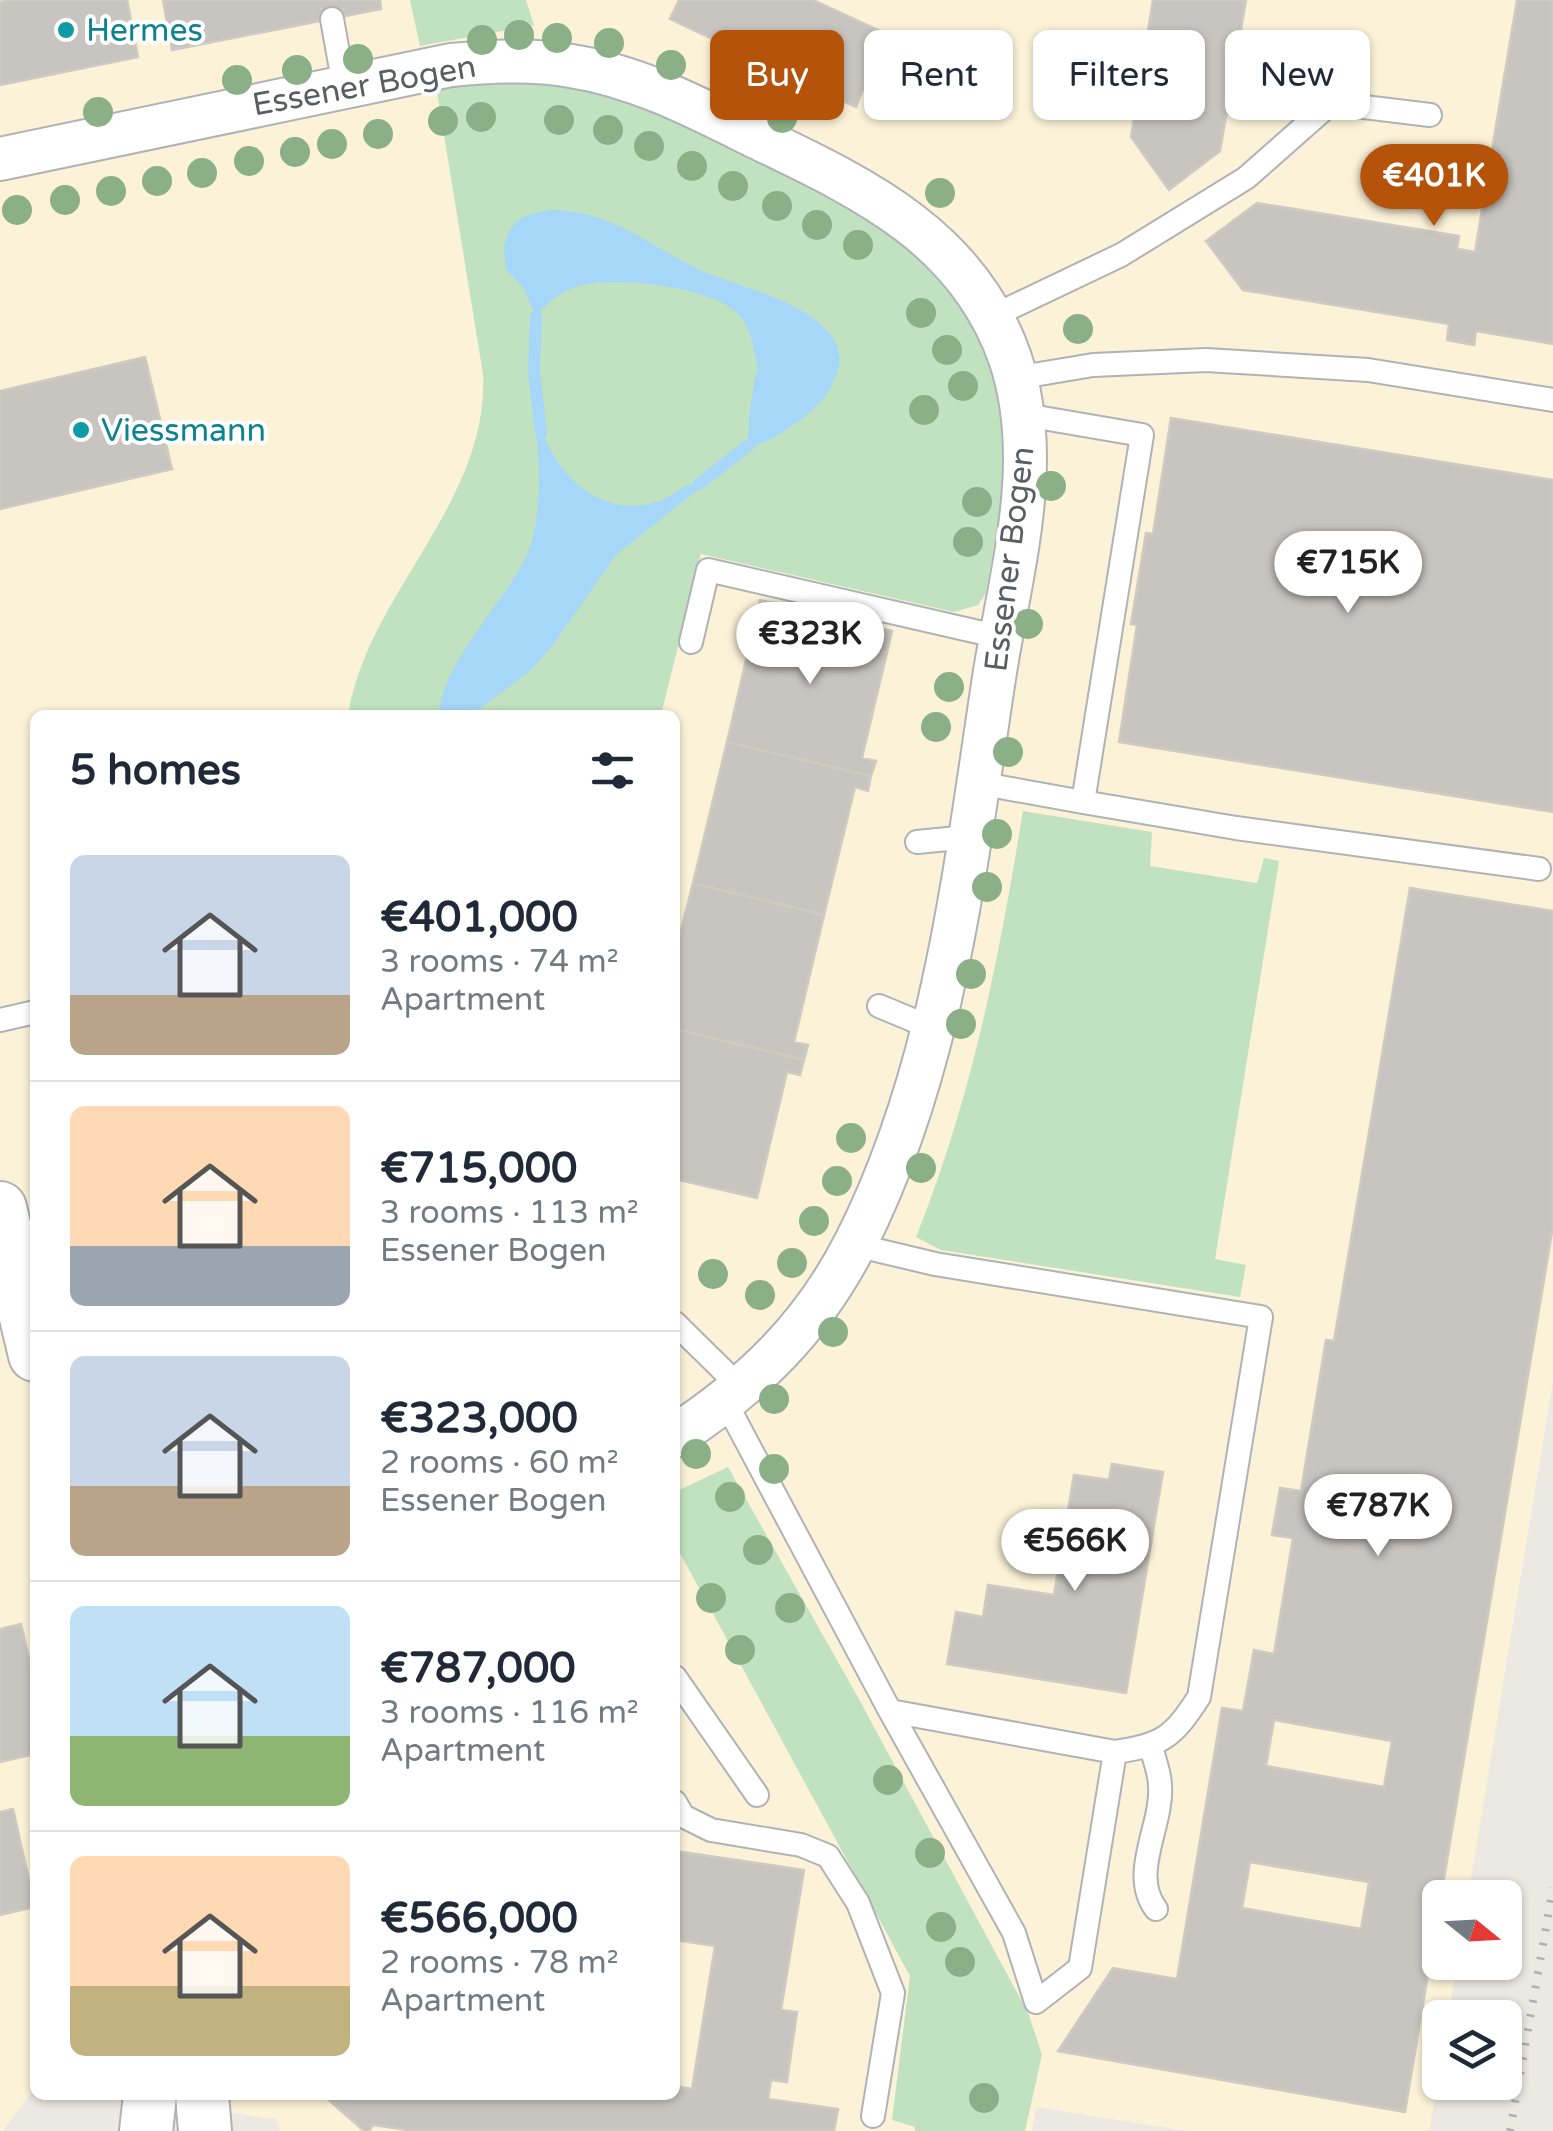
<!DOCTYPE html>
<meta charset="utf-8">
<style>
body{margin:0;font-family:"Varela Round",sans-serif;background:#f6f6f7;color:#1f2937;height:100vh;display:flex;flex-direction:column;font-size:38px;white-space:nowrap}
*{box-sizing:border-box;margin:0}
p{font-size:32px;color:#747a83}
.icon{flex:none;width:55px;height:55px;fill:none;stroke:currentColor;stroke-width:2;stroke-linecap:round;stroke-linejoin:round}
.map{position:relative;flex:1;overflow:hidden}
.drawer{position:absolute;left:30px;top:710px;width:650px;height:1390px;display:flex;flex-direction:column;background:#fff;border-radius:15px;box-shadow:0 2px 8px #0004}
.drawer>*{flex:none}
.banner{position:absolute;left:710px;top:30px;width:692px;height:90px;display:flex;gap:20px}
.needle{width:65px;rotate:108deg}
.buttons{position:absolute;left:1422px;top:1880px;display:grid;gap:20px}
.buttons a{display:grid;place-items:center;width:100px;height:100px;border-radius:15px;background:#fff;box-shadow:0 2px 8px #0004;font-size:50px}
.price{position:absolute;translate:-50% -85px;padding:0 22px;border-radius:35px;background:#fff;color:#222;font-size:32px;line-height:65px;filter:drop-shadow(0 2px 5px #0008)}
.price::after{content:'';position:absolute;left:50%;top:60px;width:30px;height:22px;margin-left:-15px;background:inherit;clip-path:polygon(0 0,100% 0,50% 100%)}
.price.on{background:#b45309;color:#fff}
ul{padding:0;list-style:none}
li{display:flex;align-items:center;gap:30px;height:250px;padding:0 40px}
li+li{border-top:2px solid #e0e1e3}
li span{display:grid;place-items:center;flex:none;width:280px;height:200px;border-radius:15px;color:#555}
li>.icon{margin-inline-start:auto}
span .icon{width:120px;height:120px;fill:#fffc;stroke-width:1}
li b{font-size:42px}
h2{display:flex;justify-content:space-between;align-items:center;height:120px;padding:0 40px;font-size:42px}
.pill{padding:0 35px;border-radius:15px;background:#fff;box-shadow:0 2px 8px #0004;font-size:35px;line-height:90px}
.pill.on{background:#b45309;color:#fff}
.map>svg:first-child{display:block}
.commercial{fill:#fbf2d8}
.green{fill:#c1e2c0}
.water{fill:#a6d6f8}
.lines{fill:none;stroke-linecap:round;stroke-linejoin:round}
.stream{stroke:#a6d6f8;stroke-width:12}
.building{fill:#c8c4bf;stroke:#d0cbc1;stroke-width:2.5;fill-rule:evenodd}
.service-casing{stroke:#afb3b6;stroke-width:26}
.minor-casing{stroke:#afb3b6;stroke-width:46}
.tertiary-casing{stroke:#afb3b6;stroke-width:56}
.service{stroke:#fff;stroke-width:22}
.minor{stroke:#fff;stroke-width:42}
.tertiary{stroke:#fff;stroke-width:52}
.rail{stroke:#b0b1b2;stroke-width:8;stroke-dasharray:2.5 12;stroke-linecap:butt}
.tree{fill:#8baf87}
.culture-dot{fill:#0f9aa8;stroke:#fff;stroke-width:4}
.labels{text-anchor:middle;stroke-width:8;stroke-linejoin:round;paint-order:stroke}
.culture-label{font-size:32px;fill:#0d838f;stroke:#fff;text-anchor:start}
.street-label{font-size:32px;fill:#5a5e62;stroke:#fff}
</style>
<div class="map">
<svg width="1553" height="2131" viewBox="0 0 1553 2131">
<rect width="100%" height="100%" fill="#ece9e2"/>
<path class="commercial" d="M0 0H1553V1381L1468 1897 1440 1898V1962L1457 1963 1448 2017 1440 2018V2066L1429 2131H1187L1036 2107 1032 2131H280L276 2119 98 2095H675V715H35V2087L3 2131H0Z"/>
<path class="green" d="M410 0H526L534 25 420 46Z
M486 78C513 79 543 77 569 83 632 96 689 126 746 153 801 180 858 205 906 242 948 275 984 338 997 389 1015 456 996 527 986 593L978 605 954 612 701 554 661 715H348C368 592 489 504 483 374L436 86Z
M1023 811 1152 832 1150 866 1257 883 1264 858 1279 861 1215 1259 1246 1265 1240 1297 941 1250 916 1237C973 1094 998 962 1023 811Z
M728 1467 860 1701 1029 2015 1042 2055 1025 2131H915V2127L892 2120 910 1976 675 1544V1492Z"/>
<path class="water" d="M548 210C609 209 650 246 702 271 742 289 864 313 835 378 829 393 820 404 808 414 795 424 764 448 749 445 746 436 753 377 758 370 754 350 752 328 737 313 710 286 615 276 579 286 562 290 546 303 536 317L523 287 506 269 504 247 508 233 516 222 525 216Z
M541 433C547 440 550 450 556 459 579 494 615 515 657 502 671 498 684 483 698 484L700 488 616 555 553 645 530 671 471 715H440C436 673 504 601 524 561 542 525 540 477 537 439Z"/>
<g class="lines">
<path class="stream" d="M536 317 534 372 541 433
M699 484 749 445"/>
</g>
<path class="building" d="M10 0H127L138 57 0 85V2Z
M163 0H380L381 9 172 50Z
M679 0H813L902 41 882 83 868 77 856 107 670 19Z
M1153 0H1246L1220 151 1169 190 1131 137Z
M1517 0H1553V344L1476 331 1474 345 1447 340 1449 324 1243 290 1206 241 1257 203 1459 236 1457 249 1475 252Z
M145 357 172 469 0 509V391Z
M1171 418 1553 480V812L1119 742 1137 625 1131 624 1146 533 1153 534Z
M760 600 892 631 862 758 876 761 871 776 727 742Z
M727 742 871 776 868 791 855 787 824 915 693 883Z
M693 883 824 915 794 1042 808 1045 804 1060 675 1029V954Z
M1410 888 1553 911V1226L1405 2112 1058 2051 1113 1968 1177 1979 1222 1708 1243 1711 1254 1650 1274 1654 1293 1538 1272 1535 1280 1488 1301 1491 1326 1340 1334 1341ZM1274 1720 1392 1741 1384 1787 1266 1766ZM1250 1862 1369 1882 1361 1929 1242 1908Z
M675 1029 804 1060 800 1075 787 1072 757 1198 675 1179Z
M1112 1464 1163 1472 1126 1693 947 1664 956 1612 983 1617 988 1585 1054 1595 1074 1475 1109 1480Z
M21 1624 35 1684V1754L0 1762V1629Z
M13 1809 35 1907 0 1915V1812Z
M675 1851 804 1870 781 2010 797 2012 787 2082 771 2080 768 2099 838 2109 834 2131H415L373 2125 369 2131H364L323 2095H675V2086L692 2089 715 1946 675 1940Z"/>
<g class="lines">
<g class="service-casing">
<path id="service" d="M332 19 344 86
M991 317 1121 255 1246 178 1331 103 1430 115
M1016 378 1093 365 1206 360 1368 370 1553 400
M691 642 708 570 1000 637
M978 783 1083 802 1142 435 1025 415
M1083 802 1236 828 1539 869
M917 842 968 837
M879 1006 932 1028
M0 1020 35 1012
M855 1245 935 1264 1261 1317 1199 1697C1173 1737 1163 1745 1115 1752L890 1711 1014 1933 1036 2002 1080 1968 1115 1752
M675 1323 742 1389
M726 1403 890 1711
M675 1677 757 1795
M1151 1747C1154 1759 1160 1773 1160 1786 1163 1825 1129 1874 1156 1909
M675 1802 683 1816 711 1830 801 1845 828 1856 858 1903 893 1993 873 2116"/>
</g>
<g class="minor-casing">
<path id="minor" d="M0 159 451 65C491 61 531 59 571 66 636 76 694 106 752 135 860 187 967 235 1010 358 1045 462 1010 574 994 678 965 868 944 1068 856 1242 813 1327 753 1385 675 1436"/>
</g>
<g class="tertiary-casing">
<path id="tertiary" d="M0 1208 35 1355
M202 2095 205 2131
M146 2131 150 2095"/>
</g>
<use href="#service" class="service"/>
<use href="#minor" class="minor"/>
<use href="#tertiary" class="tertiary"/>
<path class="rail" d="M1510 2131 1553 1888"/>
</g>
<g class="tree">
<circle cx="519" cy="35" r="15"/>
<circle cx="557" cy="38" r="15"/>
<circle cx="482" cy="40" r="15"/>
<circle cx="609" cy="43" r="15"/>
<circle cx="358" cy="59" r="15"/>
<circle cx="671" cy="65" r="15"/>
<circle cx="297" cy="70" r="15"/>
<circle cx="237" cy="80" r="15"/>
<circle cx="98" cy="112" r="15"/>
<circle cx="481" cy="117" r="15"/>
<circle cx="782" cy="118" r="15"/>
<circle cx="559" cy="120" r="15"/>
<circle cx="443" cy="121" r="15"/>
<circle cx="608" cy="130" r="15"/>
<circle cx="378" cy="134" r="15"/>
<circle cx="332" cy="144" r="15"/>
<circle cx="649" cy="146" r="15"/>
<circle cx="295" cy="152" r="15"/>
<circle cx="249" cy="161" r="15"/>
<circle cx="692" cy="166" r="15"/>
<circle cx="202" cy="173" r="15"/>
<circle cx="157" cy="181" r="15"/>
<circle cx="733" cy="186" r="15"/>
<circle cx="111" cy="191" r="15"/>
<circle cx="940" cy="193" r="15"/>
<circle cx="65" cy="200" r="15"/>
<circle cx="777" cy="206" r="15"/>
<circle cx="17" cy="210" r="15"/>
<circle cx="817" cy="225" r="15"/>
<circle cx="858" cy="245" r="15"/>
<circle cx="921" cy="313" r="15"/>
<circle cx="1078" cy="329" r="15"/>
<circle cx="947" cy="350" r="15"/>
<circle cx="963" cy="386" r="15"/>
<circle cx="924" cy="410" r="15"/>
<circle cx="1051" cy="486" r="15"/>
<circle cx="977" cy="502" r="15"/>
<circle cx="968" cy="542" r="15"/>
<circle cx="1028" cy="624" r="15"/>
<circle cx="949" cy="687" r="15"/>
<circle cx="936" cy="727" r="15"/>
<circle cx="1008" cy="752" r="15"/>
<circle cx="997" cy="834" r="15"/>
<circle cx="987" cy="887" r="15"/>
<circle cx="971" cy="974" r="15"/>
<circle cx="961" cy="1024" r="15"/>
<circle cx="851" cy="1138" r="15"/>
<circle cx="921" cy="1168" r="15"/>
<circle cx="837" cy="1181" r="15"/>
<circle cx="814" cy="1221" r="15"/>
<circle cx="792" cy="1263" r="15"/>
<circle cx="713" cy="1274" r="15"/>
<circle cx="760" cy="1295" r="15"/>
<circle cx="833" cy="1332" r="15"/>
<circle cx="774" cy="1399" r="15"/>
<circle cx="696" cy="1454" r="15"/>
<circle cx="774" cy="1469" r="15"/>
<circle cx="730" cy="1497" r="15"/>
<circle cx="758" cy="1550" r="15"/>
<circle cx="711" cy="1598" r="15"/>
<circle cx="790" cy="1608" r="15"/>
<circle cx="740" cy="1650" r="15"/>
<circle cx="888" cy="1780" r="15"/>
<circle cx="930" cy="1853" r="15"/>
<circle cx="941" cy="1927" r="15"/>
<circle cx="960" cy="1962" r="15"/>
<circle cx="984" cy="2098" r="15"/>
</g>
<g class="culture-dot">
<circle cx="66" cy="30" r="10"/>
<circle cx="81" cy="430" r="10"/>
</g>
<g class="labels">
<g class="culture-label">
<text x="86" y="41">Hermes</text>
<text x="101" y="441">Viessmann</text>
</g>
<g class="street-label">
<text transform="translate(364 85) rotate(-10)" y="11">Essener Bogen</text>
<text transform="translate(1009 559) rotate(-83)" y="11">Essener Bogen</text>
</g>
</g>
</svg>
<div class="buttons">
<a><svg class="needle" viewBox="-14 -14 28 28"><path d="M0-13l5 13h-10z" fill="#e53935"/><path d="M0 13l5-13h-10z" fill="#747a83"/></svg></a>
<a><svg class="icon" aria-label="layers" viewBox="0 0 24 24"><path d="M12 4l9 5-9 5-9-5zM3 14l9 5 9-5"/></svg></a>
</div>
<b class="price on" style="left:1434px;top:229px">€401K</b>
<b class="price" style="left:1348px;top:616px">€715K</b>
<b class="price" style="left:810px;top:687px">€323K</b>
<b class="price" style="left:1378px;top:1559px">€787K</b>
<b class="price" style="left:1075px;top:1594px">€566K</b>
<div class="banner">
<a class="pill on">Buy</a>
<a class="pill">Rent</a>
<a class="pill">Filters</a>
<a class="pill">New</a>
</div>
<section class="drawer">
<h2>5 homes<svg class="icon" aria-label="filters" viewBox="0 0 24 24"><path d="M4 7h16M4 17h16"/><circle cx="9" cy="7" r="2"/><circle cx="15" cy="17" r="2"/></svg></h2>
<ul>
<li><span style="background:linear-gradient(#c9d6e8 70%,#b9a48a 0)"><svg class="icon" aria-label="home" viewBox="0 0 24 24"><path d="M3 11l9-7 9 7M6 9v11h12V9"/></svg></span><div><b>€401,000</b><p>3 rooms · 74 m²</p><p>Apartment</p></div></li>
<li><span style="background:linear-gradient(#ffd9b3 70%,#9aa5b1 0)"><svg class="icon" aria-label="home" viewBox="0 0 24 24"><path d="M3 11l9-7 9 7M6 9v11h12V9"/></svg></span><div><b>€715,000</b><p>3 rooms · 113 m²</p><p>Essener Bogen</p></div></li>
<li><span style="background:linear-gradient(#c9d6e8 65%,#b9a48a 0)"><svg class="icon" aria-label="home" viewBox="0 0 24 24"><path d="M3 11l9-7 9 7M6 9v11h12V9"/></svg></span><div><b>€323,000</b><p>2 rooms · 60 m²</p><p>Essener Bogen</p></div></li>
<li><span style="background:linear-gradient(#bfe0f5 65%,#8fb573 0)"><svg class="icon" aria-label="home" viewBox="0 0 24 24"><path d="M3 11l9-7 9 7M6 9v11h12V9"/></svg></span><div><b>€787,000</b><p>3 rooms · 116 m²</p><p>Apartment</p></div></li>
<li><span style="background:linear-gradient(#ffd9b3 65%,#c2b280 0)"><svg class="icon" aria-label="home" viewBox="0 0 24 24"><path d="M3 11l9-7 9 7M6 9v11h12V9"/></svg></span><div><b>€566,000</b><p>2 rooms · 78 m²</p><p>Apartment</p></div></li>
</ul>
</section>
</div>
